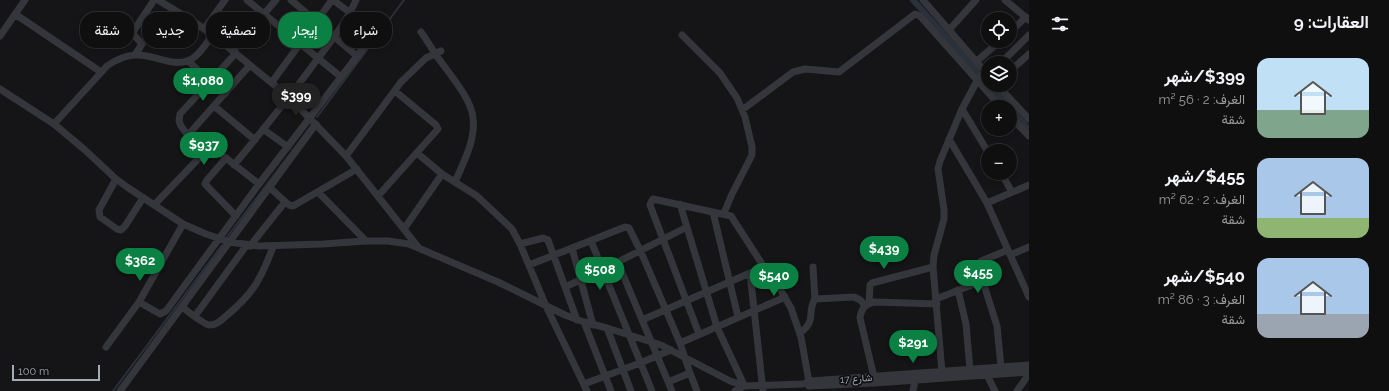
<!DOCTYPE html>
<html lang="ar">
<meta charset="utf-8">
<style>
body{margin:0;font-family:Raleway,Vazirmatn,sans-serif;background:#1e1d1e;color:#f1f3f6;direction:rtl;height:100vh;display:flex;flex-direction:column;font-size:15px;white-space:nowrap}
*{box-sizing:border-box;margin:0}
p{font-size:13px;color:#9c9c9f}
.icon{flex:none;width:22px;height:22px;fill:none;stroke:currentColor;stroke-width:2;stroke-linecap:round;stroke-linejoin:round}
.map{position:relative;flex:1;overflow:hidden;direction:ltr}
.sheet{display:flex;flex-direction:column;background:#100f10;width:360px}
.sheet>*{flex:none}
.banner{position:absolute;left:12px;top:12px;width:380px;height:36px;direction:rtl;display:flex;gap:8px}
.buttons{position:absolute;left:981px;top:12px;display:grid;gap:8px}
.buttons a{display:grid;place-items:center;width:36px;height:36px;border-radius:50%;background:#100f10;box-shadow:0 2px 6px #0003,0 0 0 1px #302f30;font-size:20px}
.scale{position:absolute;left:12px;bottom:10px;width:88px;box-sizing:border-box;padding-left:4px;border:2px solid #a6a9b7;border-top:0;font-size:11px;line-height:14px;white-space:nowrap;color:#a6a9b7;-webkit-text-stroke:3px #100f11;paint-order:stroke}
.price{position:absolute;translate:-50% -34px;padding:0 9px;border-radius:14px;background:#0b8043;color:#fff;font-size:13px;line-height:26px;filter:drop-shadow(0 1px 2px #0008)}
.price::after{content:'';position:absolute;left:50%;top:24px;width:12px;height:9px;margin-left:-6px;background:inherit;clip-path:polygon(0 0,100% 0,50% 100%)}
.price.current{background:#222;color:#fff}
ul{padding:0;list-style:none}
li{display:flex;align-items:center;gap:12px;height:100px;padding:0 20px}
li span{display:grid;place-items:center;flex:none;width:112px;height:80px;border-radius:12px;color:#555}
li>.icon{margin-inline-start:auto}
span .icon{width:48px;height:48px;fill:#fffc;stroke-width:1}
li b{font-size:17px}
h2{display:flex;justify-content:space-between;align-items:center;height:48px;padding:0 20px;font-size:17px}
.tag{padding:0 14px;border-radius:16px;background:#100f10;box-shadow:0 2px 6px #0003,0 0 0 1px #302f30;font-size:14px;line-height:36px}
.tag.current{background:#0b8043;color:#fff}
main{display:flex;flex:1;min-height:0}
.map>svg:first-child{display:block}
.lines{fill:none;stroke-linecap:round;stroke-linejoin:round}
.stream{stroke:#2a313a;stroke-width:2}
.canal{stroke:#2a313a;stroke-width:6}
.street{stroke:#35363b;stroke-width:7}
.labels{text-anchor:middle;stroke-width:3.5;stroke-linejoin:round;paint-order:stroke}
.street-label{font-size:10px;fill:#a6a9b7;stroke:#100f11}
</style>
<main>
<section class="sheet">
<h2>العقارات: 9<svg class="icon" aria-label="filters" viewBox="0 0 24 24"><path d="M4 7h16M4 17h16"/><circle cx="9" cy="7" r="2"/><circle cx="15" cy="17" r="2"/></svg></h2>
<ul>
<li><span style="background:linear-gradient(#bfe0f5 65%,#7fa58c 0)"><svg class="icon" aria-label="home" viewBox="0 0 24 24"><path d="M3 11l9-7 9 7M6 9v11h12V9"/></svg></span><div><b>$399/شهر</b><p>الغرف: 2 · 56 m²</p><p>شقة</p></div></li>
<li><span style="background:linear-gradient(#a9c7e8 75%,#8fb573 0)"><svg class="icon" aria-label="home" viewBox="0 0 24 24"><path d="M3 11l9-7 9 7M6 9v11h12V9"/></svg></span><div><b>$455/شهر</b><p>الغرف: 2 · 62 m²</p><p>شقة</p></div></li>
<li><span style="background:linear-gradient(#a9c7e8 70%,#9aa5b1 0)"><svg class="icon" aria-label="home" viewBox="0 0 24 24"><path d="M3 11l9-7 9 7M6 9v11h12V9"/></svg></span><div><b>$540/شهر</b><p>الغرف: 3 · 86 m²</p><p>شقة</p></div></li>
</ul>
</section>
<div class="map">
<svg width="1029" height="391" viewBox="0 0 1029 391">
<rect width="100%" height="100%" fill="#151416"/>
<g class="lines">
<path class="stream" d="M317 117 404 0
M227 237 311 126
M113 391 222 245"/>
<path class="canal" d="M913 0 979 73
M990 85 1009 107
M1010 108 1029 129"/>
<path class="street" d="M158 0 191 20 213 35 289 97 346 156 418 247
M247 0 341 77
M291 0 357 56
M923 0 988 75
M1005 0 1029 20
M15 14 101 72
M204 29 225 0
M949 30 976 0
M421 32C426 39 431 47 436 55 447 71 472 99 473 118 476 140 463 163 455 182
M1010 32 1026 17
M682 35 720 73 737 98 745 117 752 147V155L732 194 724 213
M0 36 25 0
M233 50 276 0
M135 55 142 44 133 34V32L154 0
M188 61 225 94
M977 61 1000 41
M1001 63 1029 35
M1010 71 1029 54
M272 82 332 0
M997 85 1029 119
M0 89 54 124 85 150 116 179 127 187 183 224 206 234 229 242 259 246 323 244 365 241H388L409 244 498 282 565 315 584 322 607 328 661 345 730 381 736 383H742
M214 106 255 140
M962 109 988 152
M742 110 793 72 805 69 839 72 915 14 920 16 1001 107
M1010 116 1029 136
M54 124 107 66C127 52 140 53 163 60 170 62 180 64 187 61 198 58 206 43 213 35
M263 129 288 147
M188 135 250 65
M949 139 987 203 1029 297
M417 153 442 174 477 196 512 229 520 244 546 306 587 391
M202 155 181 126 179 121 180 114 236 53
M346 156 401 82 426 58 441 51
M226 158 207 180 205 184 236 216
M234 165C262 131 290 97 316 61 330 42 347 22 356 0
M1001 173 1012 192
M116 179 99 210 100 217 117 229 121 230 125 226 143 198
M269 187 289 205 293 206 357 169
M318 192 366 241
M378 196 438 129 436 125 395 91
M987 203 1029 185
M680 204 717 327 744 385
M154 205 202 155C207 151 210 148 217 151L259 184
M713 212 738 317
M404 229 442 174
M591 241 652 391
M520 244 543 238 548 240 577 320
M250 246 285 202
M572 248 593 325
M1010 255 1029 247
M618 263 672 391
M529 265 625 227 629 228 641 252 680 343 690 373 668 382
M813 267 815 299
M750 273 763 391
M565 287 602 270 687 227
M958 290 966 324 970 370
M936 299 982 281
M139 302 160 314 166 311 259 184 371 38 372 29 333 0
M869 303 870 285 872 283 933 267
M182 307C188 311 204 325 210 325 216 325 222 320 226 316 253 294 261 279 273 247
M195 316 246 246
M642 320 764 267
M584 322 611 391
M607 328 631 391
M800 333C818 319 806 313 815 299L854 297 860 300 865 305
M699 334 650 205 651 202 653 199 731 216 764 267 777 284 791 308 801 337 809 382
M680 343 785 297
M106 347 139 302 183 224
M1001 367 997 326 978 266 981 261 1008 250
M942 372 933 267 934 255 944 219V210L938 169 940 161 962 109 977 81 985 70
M690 373 697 391
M987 375 995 391
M874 377 860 318C861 309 865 304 874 302L937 304
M584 384 640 363 671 350
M809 386 875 383 1029 372
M120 391 316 124
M735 391 744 386 803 384 811 381 1029 365
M913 391 915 380
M1017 391 1029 374"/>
</g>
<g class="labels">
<g class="street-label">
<text transform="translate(856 378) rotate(-4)" y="4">شارع 17</text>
</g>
</g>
</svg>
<div class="buttons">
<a><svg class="icon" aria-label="locate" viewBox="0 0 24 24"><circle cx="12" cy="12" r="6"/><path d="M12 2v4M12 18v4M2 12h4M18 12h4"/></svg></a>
<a><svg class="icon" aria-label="layers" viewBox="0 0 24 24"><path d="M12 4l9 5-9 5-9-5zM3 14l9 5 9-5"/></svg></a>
<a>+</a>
<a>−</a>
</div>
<div class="scale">100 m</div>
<b class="price" style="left:203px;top:102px">$1,080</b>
<b class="price current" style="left:296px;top:117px">$399</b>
<b class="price" style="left:204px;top:166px">$937</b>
<b class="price" style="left:884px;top:270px">$439</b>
<b class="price" style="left:140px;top:282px">$362</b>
<b class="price" style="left:600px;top:291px">$508</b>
<b class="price" style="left:978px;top:294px">$455</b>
<b class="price" style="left:774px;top:297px">$540</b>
<b class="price" style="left:913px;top:364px">$291</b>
<div class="banner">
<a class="tag">شراء</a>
<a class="tag current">إيجار</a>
<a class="tag">تصفية</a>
<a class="tag">جديد</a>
<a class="tag">شقة</a>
</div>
</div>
</main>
